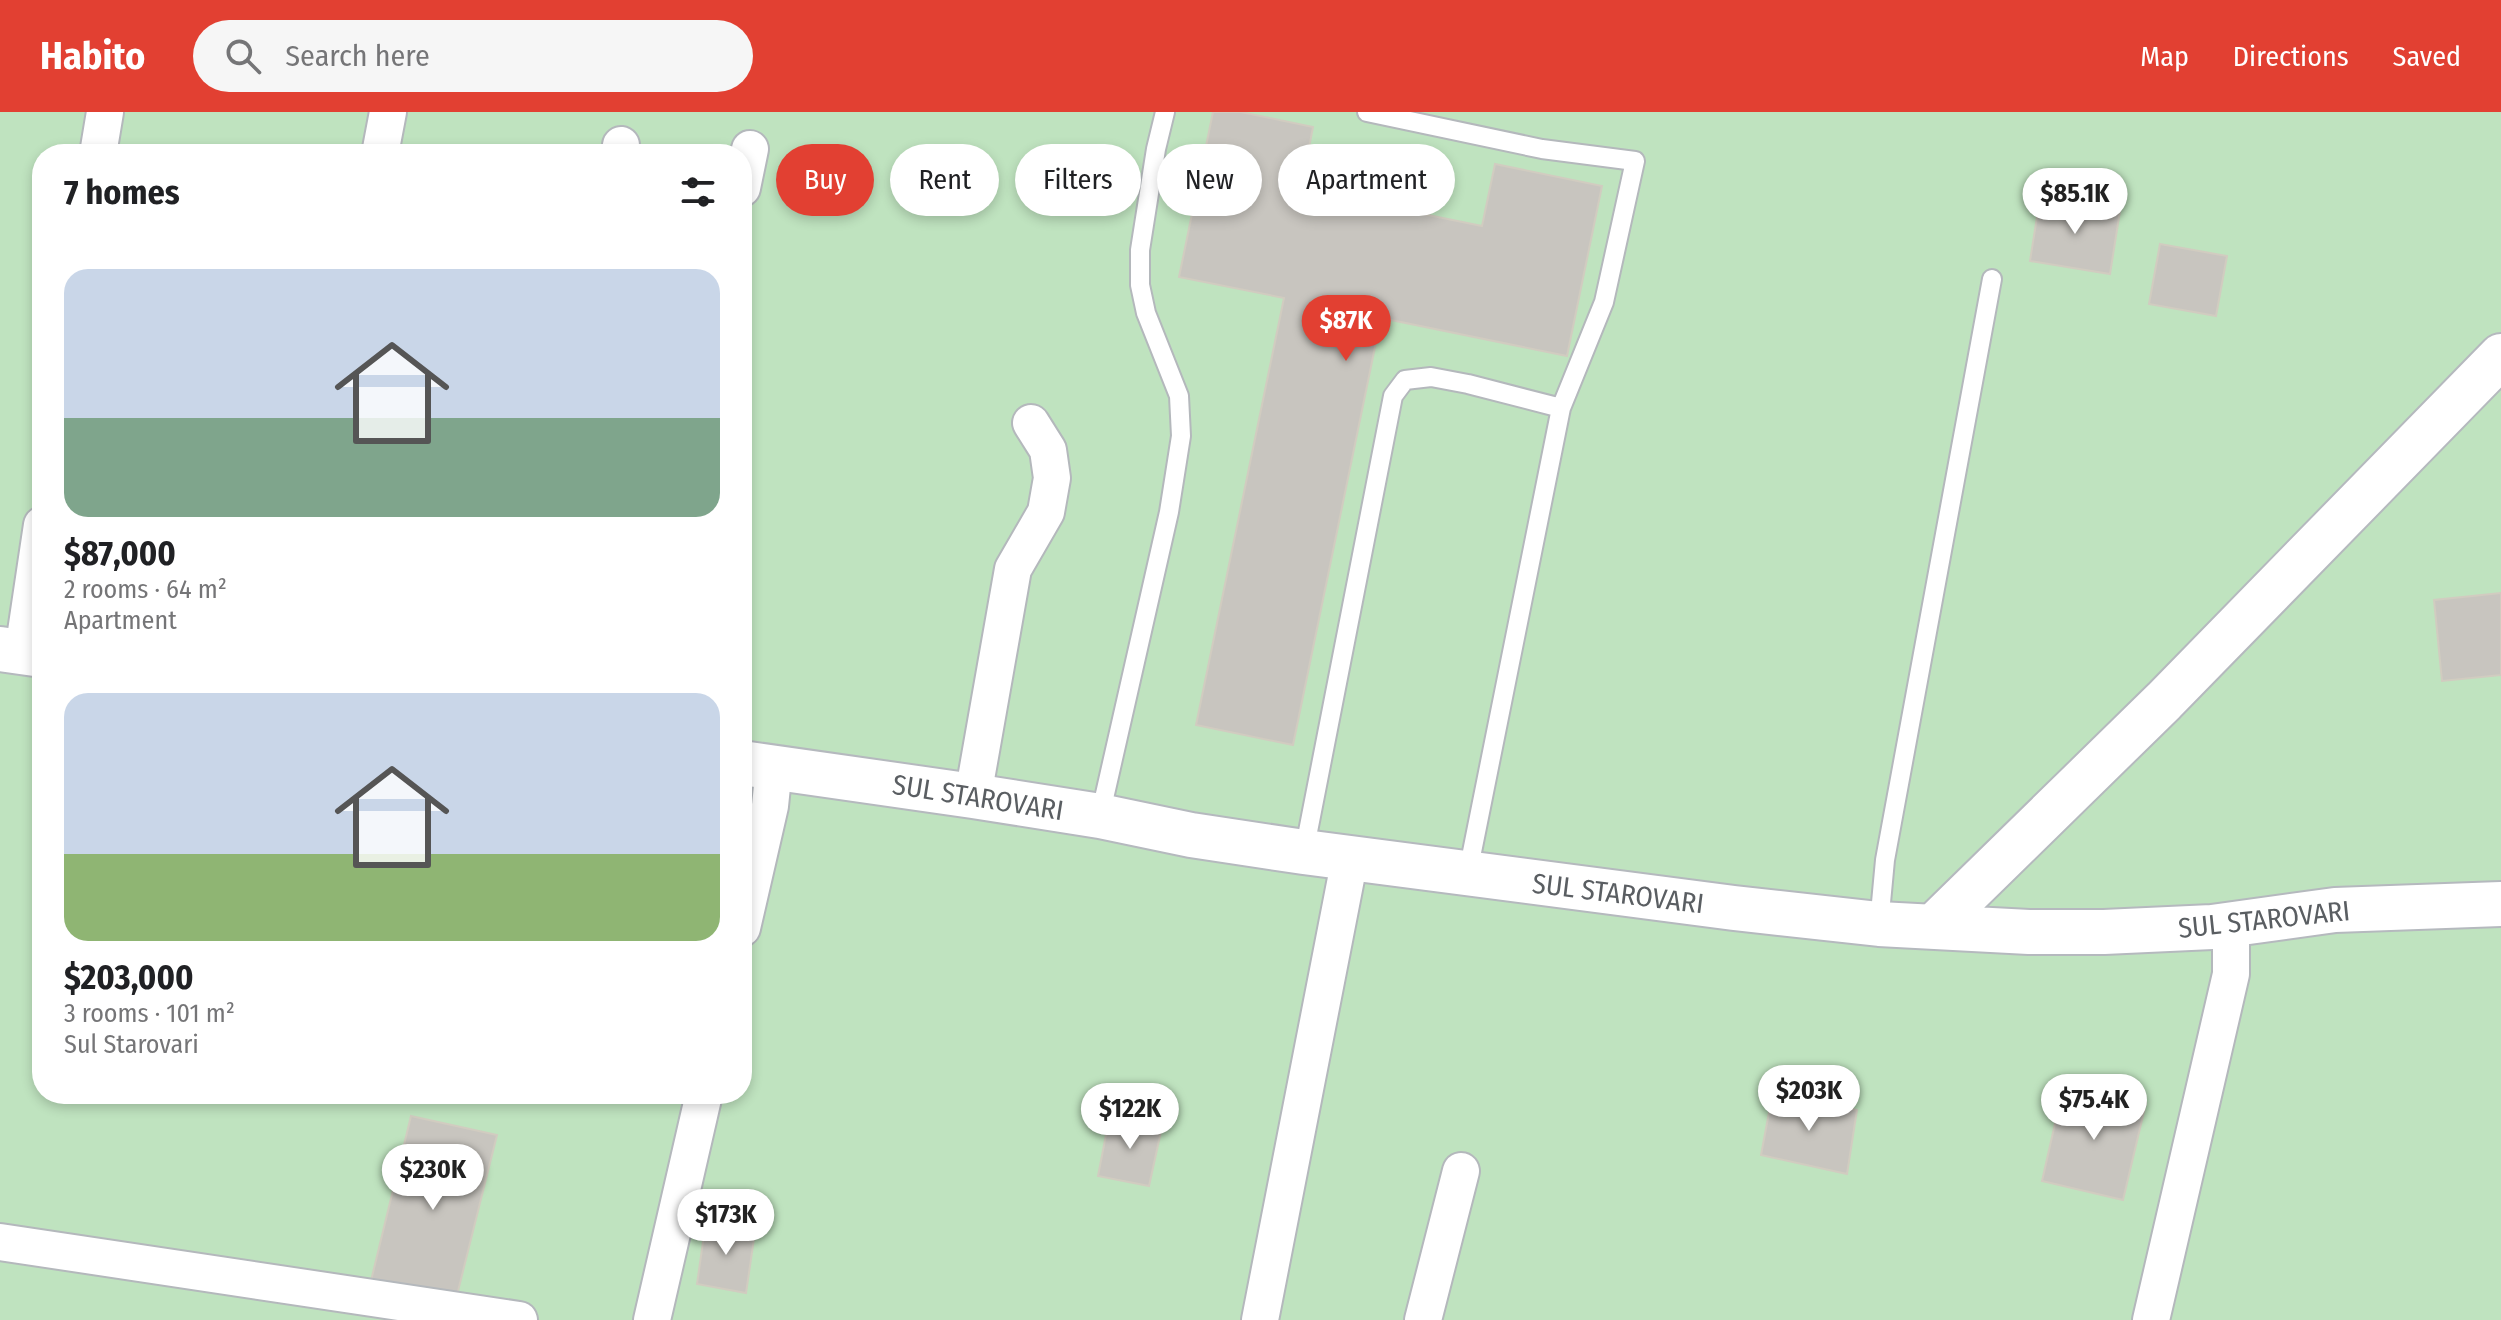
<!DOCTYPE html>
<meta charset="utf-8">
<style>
body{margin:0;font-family:"Fira Sans Condensed",sans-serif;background:#f6f6f6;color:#202124;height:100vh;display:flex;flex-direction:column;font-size:30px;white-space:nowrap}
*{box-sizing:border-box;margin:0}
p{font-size:26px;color:#757577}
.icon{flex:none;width:44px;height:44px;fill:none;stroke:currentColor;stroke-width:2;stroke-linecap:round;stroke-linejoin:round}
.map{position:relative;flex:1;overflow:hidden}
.details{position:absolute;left:32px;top:32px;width:720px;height:960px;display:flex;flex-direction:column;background:#fff;border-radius:32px;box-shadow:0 4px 12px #0003}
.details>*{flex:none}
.banner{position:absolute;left:776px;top:32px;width:760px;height:72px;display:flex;gap:16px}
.price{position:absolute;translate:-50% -68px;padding:0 18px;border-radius:28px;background:#fff;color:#222;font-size:26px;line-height:52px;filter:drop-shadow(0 2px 4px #0008)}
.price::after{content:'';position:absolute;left:50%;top:48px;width:24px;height:18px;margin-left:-12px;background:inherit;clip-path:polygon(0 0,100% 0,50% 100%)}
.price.active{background:#e24032;color:#fff}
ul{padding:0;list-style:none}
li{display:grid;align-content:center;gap:16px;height:424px;padding:0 32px}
li span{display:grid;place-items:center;height:248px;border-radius:24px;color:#555}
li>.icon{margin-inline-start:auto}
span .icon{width:144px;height:144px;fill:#fffc;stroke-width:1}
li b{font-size:34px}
h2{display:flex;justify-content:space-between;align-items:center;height:96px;padding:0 32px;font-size:34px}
.chip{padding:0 28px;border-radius:36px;background:#fff;box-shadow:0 4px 12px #0003;font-size:28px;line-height:72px}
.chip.active{background:#e24032;color:#fff}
header{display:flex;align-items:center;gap:48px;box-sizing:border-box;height:112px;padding:0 40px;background:#e24032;color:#fff}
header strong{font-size:38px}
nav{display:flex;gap:44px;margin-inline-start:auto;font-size:28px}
.search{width:560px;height:72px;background:#f6f6f6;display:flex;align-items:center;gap:20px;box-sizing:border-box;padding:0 28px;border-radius:44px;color:#757577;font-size:30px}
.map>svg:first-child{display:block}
.green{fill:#bfe3bf;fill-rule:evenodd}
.building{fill:#c8c5bf;stroke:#d1ccc0;stroke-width:2}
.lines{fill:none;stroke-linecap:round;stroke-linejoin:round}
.lane-casing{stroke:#b4b8bc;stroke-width:22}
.street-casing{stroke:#b4b8bc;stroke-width:40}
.secondary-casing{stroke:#b5b9be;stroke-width:48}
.lane{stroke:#fff;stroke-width:18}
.street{stroke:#fff;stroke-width:36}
.secondary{stroke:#fff;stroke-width:44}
.labels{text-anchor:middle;stroke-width:6;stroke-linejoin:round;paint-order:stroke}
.street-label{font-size:28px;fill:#5a5e62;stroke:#fff}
</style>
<header>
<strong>Habito</strong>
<div class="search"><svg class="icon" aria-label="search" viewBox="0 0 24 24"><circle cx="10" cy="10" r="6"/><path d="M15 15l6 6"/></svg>Search here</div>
<nav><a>Map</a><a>Directions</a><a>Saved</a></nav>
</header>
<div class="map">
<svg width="2501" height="1208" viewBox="0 0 2501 1208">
<rect width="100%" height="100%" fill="#edeae2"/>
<path class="green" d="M0 0H2501V1208H0ZM42 42H742V982H42Z"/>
<path class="building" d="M1213 0H1241L1313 15 1301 77 1482 114 1495 52 1602 74 1567 244 1381 206 1293 633 1196 613 1284 186 1179 165Z
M2040 86 2120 99 2110 162 2030 149Z
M2160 132 2227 144 2216 204 2149 192Z
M2501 481V563L2442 569 2434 488Z
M2064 972 2146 991 2123 1088 2042 1069Z
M1773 979 1857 998 1847 1062 1761 1043Z
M1110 1002 1162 1015 1149 1074 1098 1064Z
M411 1004 497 1023 454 1195 369 1177Z
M706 1109 755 1120 746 1181 697 1172Z"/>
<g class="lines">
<g class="lane-casing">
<path id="lane" d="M1367 0 1542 37 1635 49 1604 190 1561 296 1468 760
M1100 704 1169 400 1181 324 1179 284 1146 201 1140 173V138L1156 37 1165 0
M1304 740 1393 284 1405 268 1431 265 1468 272 1561 296
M1879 812 1885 748 1992 167"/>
</g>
<g class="street-casing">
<path id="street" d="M98 42 105 0
M380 42 388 0
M620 42 621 33
M742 76 750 37
M23 540 42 413
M973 684 1013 457 1046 400 1052 366 1048 338 1031 311
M742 816 770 694 774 655
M0 1130 519 1208
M652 1208 704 982
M1260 1208 1350 746
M1423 1208 1461 1059
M2151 1208 2231 862V813"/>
</g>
<g class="secondary-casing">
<path id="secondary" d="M0 537 42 543
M742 651 973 684 1100 704 1191 723 1304 740 1734 796 1879 812 2029 820H2104L2212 815 2335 798 2501 792
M1934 814 2164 589 2501 244"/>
</g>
<use href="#lane" class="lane"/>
<use href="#street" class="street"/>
<use href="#secondary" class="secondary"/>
</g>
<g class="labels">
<g class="street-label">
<text transform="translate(978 685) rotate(9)" y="10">SUL STAROVARI</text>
<text transform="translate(1618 781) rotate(7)" y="10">SUL STAROVARI</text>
<text transform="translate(2264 807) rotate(-6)" y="10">SUL STAROVARI</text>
</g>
</g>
</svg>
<b class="price" style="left:2075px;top:124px">$85.1K</b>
<b class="price active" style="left:1346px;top:251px">$87K</b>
<b class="price" style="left:1809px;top:1021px">$203K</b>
<b class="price" style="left:2094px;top:1030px">$75.4K</b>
<b class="price" style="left:1130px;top:1039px">$122K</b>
<b class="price" style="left:433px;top:1100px">$230K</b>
<b class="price" style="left:726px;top:1145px">$173K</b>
<div class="banner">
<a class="chip active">Buy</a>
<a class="chip">Rent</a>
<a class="chip">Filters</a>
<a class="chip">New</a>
<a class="chip">Apartment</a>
</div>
<section class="details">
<h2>7 homes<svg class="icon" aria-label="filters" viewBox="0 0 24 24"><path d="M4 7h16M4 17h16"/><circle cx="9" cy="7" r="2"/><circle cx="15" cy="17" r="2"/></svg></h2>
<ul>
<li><span style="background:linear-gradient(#c9d6e8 60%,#7fa58c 0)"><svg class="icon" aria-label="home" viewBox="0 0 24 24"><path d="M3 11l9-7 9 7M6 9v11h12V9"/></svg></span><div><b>$87,000</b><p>2 rooms · 64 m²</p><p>Apartment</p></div></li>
<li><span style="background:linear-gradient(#c9d6e8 65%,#8fb573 0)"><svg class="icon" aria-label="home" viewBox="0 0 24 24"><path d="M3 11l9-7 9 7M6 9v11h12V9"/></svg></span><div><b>$203,000</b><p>3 rooms · 101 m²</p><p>Sul Starovari</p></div></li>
</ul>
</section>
</div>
